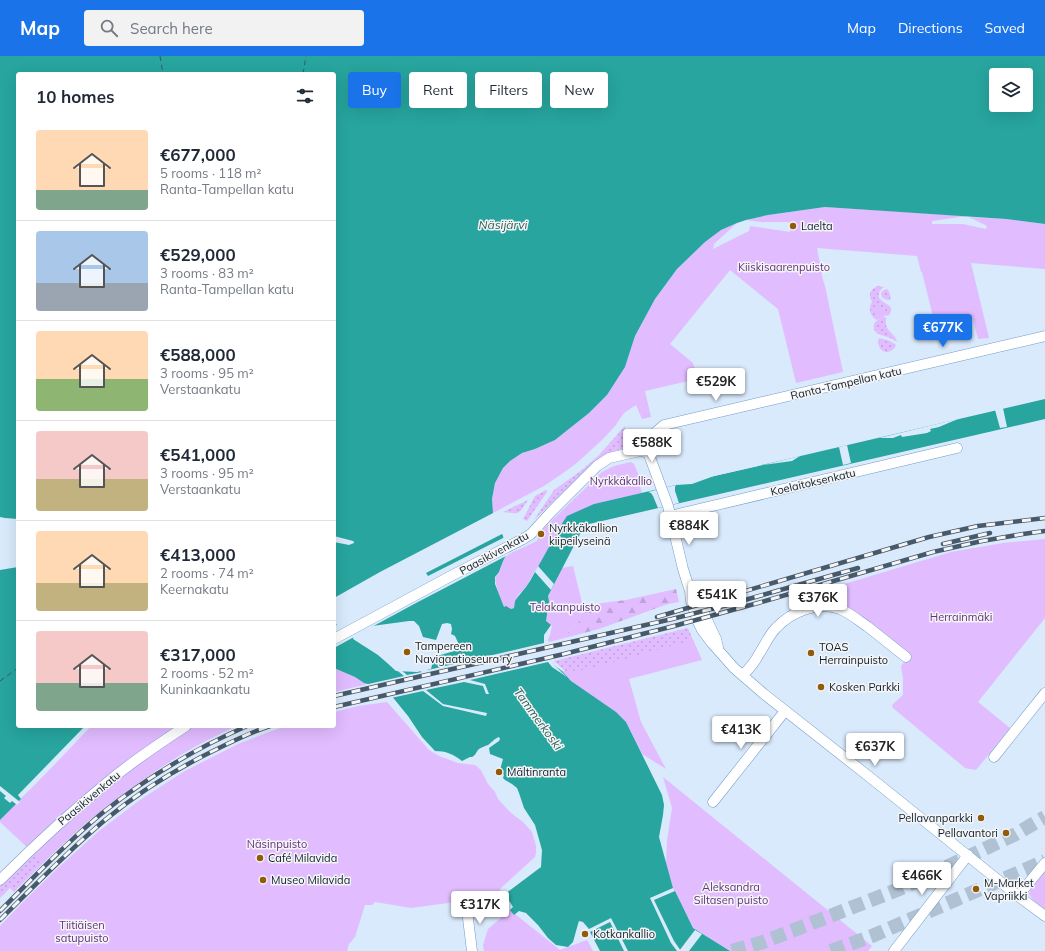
<!DOCTYPE html>
<meta charset="utf-8">
<style>
body{margin:0;font-family:Mulish,sans-serif;background:#f2f2f3;color:#1f2937;height:100vh;display:flex;flex-direction:column;font-size:15px;white-space:nowrap}
*{box-sizing:border-box;margin:0}
p{font-size:13px;color:#747a83}
.icon{flex:none;width:22px;height:22px;fill:none;stroke:currentColor;stroke-width:2;stroke-linecap:round;stroke-linejoin:round}
.map{position:relative;flex:1;overflow:hidden}
.drawer{position:absolute;left:16px;top:16px;width:320px;height:656px;display:flex;flex-direction:column;background:#fff;border-radius:4px;box-shadow:0 4px 16px #0002}
.drawer>*{flex:none}
.top-card{position:absolute;left:348px;top:16px;width:380px;height:36px;display:flex;gap:8px}
.buttons{position:absolute;left:989px;top:12px;display:grid;gap:8px}
.buttons a{display:grid;place-items:center;width:44px;height:44px;border-radius:4px;background:#fff;box-shadow:0 4px 16px #0002;font-size:20px}
.price{position:absolute;translate:-50% -34px;padding:0 9px;border-radius:4px;background:#fff;color:#222;font-size:13px;line-height:26px;filter:drop-shadow(0 1px 2px #0008)}
.price::after{content:'';position:absolute;left:50%;top:24px;width:12px;height:9px;margin-left:-6px;background:inherit;clip-path:polygon(0 0,100% 0,50% 100%)}
.price.active{background:#1a73e8;color:#fff}
ul{padding:0;list-style:none}
li{display:flex;align-items:center;gap:12px;height:100px;padding:0 20px}
li+li{border-top:1px solid #e0e1e3}
li span{display:grid;place-items:center;flex:none;width:112px;height:80px;border-radius:4px;color:#555}
li>.icon{margin-inline-start:auto}
span .icon{width:48px;height:48px;fill:#fffc;stroke-width:1}
li b{font-size:17px}
h2{display:flex;justify-content:space-between;align-items:center;height:48px;padding:0 20px;font-size:17px}
.chip{padding:0 14px;border-radius:4px;background:#fff;box-shadow:0 4px 16px #0002;font-size:14px;line-height:36px}
.chip.active{background:#1a73e8;color:#fff}
header{display:flex;align-items:center;gap:24px;box-sizing:border-box;height:56px;padding:0 20px;background:#1a73e8;color:#fff}
header strong{font-size:19px}
nav{display:flex;gap:22px;margin-inline-start:auto;font-size:14px}
.search{width:280px;height:36px;background:#f2f2f3;display:flex;align-items:center;gap:10px;box-sizing:border-box;padding:0 14px;border-radius:4px;color:#747a83;font-size:15px}
.map>svg:first-child{display:block}
.grass{fill:url(#grass-dots)}
.forest{fill:url(#forest-firs)}
.park{fill:#e1bcff}
.water{fill:#27a59e;fill-rule:evenodd}
.pier{fill:#d9eafc}
.lines{fill:none;stroke-linecap:round;stroke-linejoin:round}
.ferry{stroke:#2f615d;stroke-width:1;stroke-dasharray:5 4;stroke-linecap:butt}
.highway-tunnel{stroke:#b0c1d3;stroke-width:14;stroke-dasharray:14 7;stroke-linecap:butt}
.minor-casing{stroke:#739cc6;stroke-width:11}
.minor{stroke:#fff;stroke-width:10}
.rail-casing{stroke:#48596a;stroke-width:4.5}
.rail{stroke:#f5f5f5;stroke-width:3;stroke-dasharray:9;stroke-linecap:butt}
.poi-dot{fill:#905b0d;stroke:#f5f5f5;stroke-width:1.5}
.labels{text-anchor:middle;stroke-width:3;stroke-linejoin:round;paint-order:stroke}
.poi-label{font-size:11px;fill:#0e1e2f;stroke:#f5f5f5;text-anchor:start}
.park-label{font-size:11px;fill:#613182;stroke:#f5f5f5}
.street-label{font-size:11px;fill:#0e1e2f;stroke:#f5f5f5}
.water-label{font-size:12px;font-style:italic;fill:#2f615d;stroke:#f5f5f5}
</style>
<header>
<strong>Map</strong>
<div class="search"><svg class="icon" aria-label="search" viewBox="0 0 24 24"><circle cx="10" cy="10" r="6"/><path d="M15 15l6 6"/></svg>Search here</div>
<nav><a>Map</a><a>Directions</a><a>Saved</a></nav>
</header>
<div class="map">
<svg width="1045" height="895" viewBox="0 0 1045 895">
<defs>
<pattern id="grass-dots" width="8" height="8" patternUnits="userSpaceOnUse"><rect width="8" height="8" fill="#e1bcff"/><path d="M2 2h.1M6 6h.1" fill="none" stroke="#c0a1db" stroke-width="1.8" stroke-linecap="round"/></pattern>
<pattern id="forest-firs" width="22" height="20" patternUnits="userSpaceOnUse"><rect width="22" height="20" fill="#e1bcff"/><path d="M5 1l3.5 6h-7zM16 11l3.5 6h-7z" fill="#c0a1db"/></pattern>
</defs>
<rect width="100%" height="100%" fill="#d9eafc"/>
<path class="grass" d="M878 230 884 231C879 234 876 240 882 245 889 250 895 251 888 260L885 259V254L884 252 875 263C870 259 868 252 872 246 868 239 870 233 878 230Z
M887 233C890 237 891 239 890 244 881 244 877 236 887 233Z
M884 261 886 262C884 277 895 275 897 286 894 284 891 282 888 281 882 279 872 278 874 269 874 267 876 265 878 264 880 263 882 262 884 261Z
M879 282 890 285 896 289C890 302 875 295 879 282Z
M625 370 629 391C613 395 604 398 592 408L534 464 554 434 582 414 599 399Z
M546 434 547 436 527 465 523 463 535 440Z
M528 444C518 459 521 458 503 456Z
M688 572 697 593 577 622 565 615 554 605Z
M236 670C207 682 179 699 153 717 131 732 108 748 87 766 62 788 38 812 14 836L10 832 0 842V830L34 798 203 671Z"/>
<path class="forest" d="M676 533 679 546 668 548 599 573 561 583 578 567 583 551 602 547 626 544Z"/>
<path class="park" d="M825 151 967 160 932 165V168H963L986 173 987 170 969 161 1006 163 1045 168V213L971 207 989 282 978 283 972 260 935 269 922 216H921L917 200 817 192 823 224 825 230 843 316 796 327 778 253 730 214 670 288 693 307 697 323 645 335 651 361 642 363 636 349 624 357 615 370 604 382 578 406 566 415 544 430 493 457 492 443 495 427 503 412 510 405 522 397 535 393 555 384 589 357 607 339 625 311 635 280 655 243 677 213 705 186 721 174 737 167 714 188 713 193 749 175 750 170 790 176 791 167 786 166H761L746 164 768 159Z
M876 250H879L883 251 886 257 884 261 877 264 875 263 877 260 873 256V254Z
M631 406 634 408 640 422 641 424 639 427 642 437 594 448 536 513 526 531 519 538 515 545 514 552 511 553 504 552C502 545 493 526 496 521 497 518 500 516 501 512 502 508 503 504 505 500L537 485 539 477 602 416 614 410Z
M1045 483V562L978 646 1010 672 976 714 965 712 893 652 892 649 903 639V623L901 610 908 600 869 569 815 547 814 537 951 496 1003 487Z
M573 510 583 551 578 567 561 583 549 586 546 565 549 545 548 540 562 512Z
M693 584 702 604 629 623 641 666 666 713 642 698 626 666 571 625 562 615 584 614Z
M334 612 355 621 364 627 368 628 334 636Z
M387 646 429 694 439 700 458 707 475 709 481 714 488 728 495 736 498 743 511 757 523 766 532 776 536 790V796L535 801 501 832 494 851 487 861 478 863 474 857V849L470 844 411 852 375 846 372 849H365L355 881 349 888 347 895H0V870L25 844 60 810 99 775 140 744 183 716 238 688 285 670H334V656L358 650Z
M91 670H236L200 688 171 704 125 736 88 765 43 806 0 766V764Z
M663 721 872 890 868 895H730L693 872 673 832 666 807 667 785 672 752Z
M1045 814V854L1033 844 1029 838 1032 829Z
M510 854 560 894 587 884 593 895H484L483 889 488 873Z"/>
<path class="water" d="M0 0H1045V168L1006 163 825 151 768 159 746 164 737 167 721 174 705 186 677 213 655 243 635 280 625 311 607 339 589 357 555 384 535 393 522 397 510 405 503 412 495 427 492 443 493 457 503 480 507 497 503 505 499 516 495 521V528L504 551 506 550 511 553 514 552 515 545 517 542 526 531 530 525 563 466 567 460 594 448 1045 343V363L589 468 580 478 548 540 549 545 546 565 551 569 548 582 551 604 555 610 562 615 571 625 616 656 626 666 662 739 664 749 663 759 659 781 673 832 650 842 671 887 677 895H628L611 862 589 873 583 866 579 865 578 868 573 886 568 891 556 889 548 882 538 869 526 857 519 855 514 859 510 854 513 851 505 838 541 811 542 794 535 769 524 752 519 737 517 732 512 728 505 724 503 722 504 719 500 714 503 703 490 698 489 692 499 685 500 683 499 681C494 683 492 686 488 689 485 690 482 691 479 693 476 696 476 699 472 701H470L462 705C453 698 446 695 435 695L422 681 408 660 386 633 364 627 355 621 334 612V18H18V463L5 462 0 461ZM996 19H1026V49H996ZM409 565H414L419 570 423 581 436 584 442 568 447 567 451 568 452 573 451 578 455 580 461 593 434 601 431 613 417 616 396 615 374 595 363 589 351 580 358 574 372 570Z
M18 511V670H89L21 743 0 764V514Z
M675 835 693 872 730 895H681L674 885 654 844Z
M610 866 624 895H600L590 876Z"/>
<path class="pier" d="M1003 352 1007 371 1000 372 995 354Z
M958 363 939 371 930 373 931 375 927 377 902 381 901 379 893 382H879Z
M847 389 851 407 843 409 839 391Z
M800 400 792 405 763 409 714 420 692 428 676 429 675 431V435L679 447 658 452 653 440 651 437 648 436 676 429 684 425 748 410 763 409Z
M495 456 504 477 426 517 428 520 505 481 509 496 508 499 416 547 368 573 359 576 354 580 379 597 397 613H400L407 619 422 616 418 614 421 613 428 614 544 587V579L551 569 552 570 550 579 548 583 549 586H551L554 605H552L555 610 567 621 552 611 548 606 470 624 485 628 489 638H486L483 630 464 626 426 634 443 648 487 657 486 660 443 650 423 635 391 642 385 635 364 629 404 620 378 599 353 583 354 581 334 592V570L337 569 334 566V542L380 516Z
M334 480 353 485 354 486V487L349 489 334 486Z
M538 510 554 528 551 534 535 516Z
M85 670H91L58 705 21 743 18 739Z
M0 730 20 746 17 749 12 745 10 747 4 742 6 740 0 735Z
M695 874 702 878 689 895H679Z"/>
<g class="lines">
<path class="ferry" d="M160 0 163 18
M303 18 306 0
M0 625 18 612"/>
<path class="highway-tunnel" d="M732 895 763 886 902 832 1016 778 1045 761
M831 895 872 880 1045 805"/>
<g class="minor-casing">
<path id="minor" d="M638 388a8 8 0 1 1 16 0a8 8 0 1 1-16 0Z
M651 382 657 375 664 369 1045 280
M648 396 668 450 683 513 690 535 691 545 698 566 702 574 711 586 734 612 764 638 867 719 1018 840
M670 460 957 392
M692 537 697 543 716 583 718 591
M334 583 449 521 523 483 531 478 551 456 597 410 609 402 640 395
M743 619C749 613 755 606 759 598 765 589 769 579 776 572 791 556 817 545 840 553 850 557 859 565 868 571 881 581 893 591 906 601
M994 701 1045 637
M713 746 785 655
M1045 807 1018 840 1045 860
M0 824C35 789 71 756 109 725 133 705 160 687 186 670
M466 846 472 895
M894 895 968 799"/>
</g>
<use href="#minor" class="minor"/>
<g class="rail-casing">
<path id="rail" d="M943 488 990 477
M657 561 929 481 978 470 1045 462
M334 640 672 563 727 549 858 512
M334 651 564 598 674 570 758 547 933 496 982 485 1023 478 1045 475
M0 855C33 822 65 788 101 758 146 722 194 693 247 670
M0 864C34 830 68 795 105 764 139 736 176 713 215 694 233 685 251 676 270 670"/>
</g>
<use href="#rail" class="rail"/>
</g>
<g class="poi-dot">
<circle cx="793" cy="170" r="4"/>
<circle cx="541" cy="478" r="4"/>
<circle cx="407" cy="596" r="4"/>
<circle cx="811" cy="597" r="4"/>
<circle cx="821" cy="631" r="4"/>
<circle cx="499" cy="716" r="4"/>
<circle cx="981" cy="762" r="4"/>
<circle cx="1006" cy="777" r="4"/>
<circle cx="260" cy="802" r="4"/>
<circle cx="263" cy="824" r="4"/>
<circle cx="976" cy="833" r="4"/>
<circle cx="585" cy="878" r="4"/>
</g>
<g class="labels">
<g class="poi-label">
<text x="801" y="174">Laelta</text>
<text x="549" y="476">Nyrkkäkallion<tspan x="549" dy="13">kiipeilyseinä</tspan></text>
<text x="415" y="594">Tampereen<tspan x="415" dy="13">Navigaatioseura ry</tspan></text>
<text x="819" y="595">TOAS<tspan x="819" dy="13">Herrainpuisto</tspan></text>
<text x="829" y="635">Kosken Parkki</text>
<text x="507" y="720">Mältinranta</text>
<text x="973" y="766" text-anchor="end">Pellavanparkki</text>
<text x="998" y="781" text-anchor="end">Pellavantori</text>
<text x="268" y="806">Café Milavida</text>
<text x="271" y="828">Museo Milavida</text>
<text x="984" y="831">M-Market<tspan x="984" dy="13">Vapriikki</tspan></text>
<text x="593" y="882">Kotkankallio</text>
</g>
<g class="park-label">
<text x="784" y="215">Kiiskisaarenpuisto</text>
<text x="621" y="429">Nyrkkäkallio</text>
<text x="565" y="555">Telakanpuisto</text>
<text x="961" y="565">Herrainmäki</text>
<text x="277" y="792">Näsinpuisto</text>
<text x="731" y="835">Aleksandra<tspan x="731" dy="13">Siltasen puisto</tspan></text>
<text x="82" y="873">Tiitiäisen<tspan x="82" dy="13">satupuisto</tspan></text>
</g>
<g class="street-label">
<text transform="translate(846 327) rotate(-13)" y="4">Ranta-Tampellan katu</text>
<text transform="translate(813 426) rotate(-13)" y="4">Koelaitoksenkatu</text>
<text transform="translate(494 497) rotate(-29)" y="4">Paasikivenkatu</text>
<text transform="translate(89 742) rotate(-40)" y="4">Paasikivenkatu</text>
</g>
<g class="water-label">
<text x="503" y="173">Näsijärvi</text>
<text transform="translate(538 663) rotate(54)" y="4">Tammerkoski</text>
</g>
</g>
</svg>
<div class="buttons">
<a><svg class="icon" aria-label="layers" viewBox="0 0 24 24"><path d="M12 4l9 5-9 5-9-5zM3 14l9 5 9-5"/></svg></a>
</div>
<b class="price active" style="left:943px;top:292px">€677K</b>
<b class="price" style="left:716px;top:346px">€529K</b>
<b class="price" style="left:652px;top:407px">€588K</b>
<b class="price" style="left:689px;top:490px">€884K</b>
<b class="price" style="left:717px;top:559px">€541K</b>
<b class="price" style="left:818px;top:562px">€376K</b>
<b class="price" style="left:741px;top:694px">€413K</b>
<b class="price" style="left:875px;top:711px">€637K</b>
<b class="price" style="left:922px;top:840px">€466K</b>
<b class="price" style="left:480px;top:869px">€317K</b>
<div class="top-card">
<a class="chip active">Buy</a>
<a class="chip">Rent</a>
<a class="chip">Filters</a>
<a class="chip">New</a>
</div>
<section class="drawer">
<h2>10 homes<svg class="icon" aria-label="filters" viewBox="0 0 24 24"><path d="M4 7h16M4 17h16"/><circle cx="9" cy="7" r="2"/><circle cx="15" cy="17" r="2"/></svg></h2>
<ul>
<li><span style="background:linear-gradient(#ffd9b3 75%,#7fa58c 0)"><svg class="icon" aria-label="home" viewBox="0 0 24 24"><path d="M3 11l9-7 9 7M6 9v11h12V9"/></svg></span><div><b>€677,000</b><p>5 rooms · 118 m²</p><p>Ranta-Tampellan katu</p></div></li>
<li><span style="background:linear-gradient(#a9c7e8 65%,#9aa5b1 0)"><svg class="icon" aria-label="home" viewBox="0 0 24 24"><path d="M3 11l9-7 9 7M6 9v11h12V9"/></svg></span><div><b>€529,000</b><p>3 rooms · 83 m²</p><p>Ranta-Tampellan katu</p></div></li>
<li><span style="background:linear-gradient(#ffd9b3 60%,#8fb573 0)"><svg class="icon" aria-label="home" viewBox="0 0 24 24"><path d="M3 11l9-7 9 7M6 9v11h12V9"/></svg></span><div><b>€588,000</b><p>3 rooms · 95 m²</p><p>Verstaankatu</p></div></li>
<li><span style="background:linear-gradient(#f6c9c9 60%,#c2b280 0)"><svg class="icon" aria-label="home" viewBox="0 0 24 24"><path d="M3 11l9-7 9 7M6 9v11h12V9"/></svg></span><div><b>€541,000</b><p>3 rooms · 95 m²</p><p>Verstaankatu</p></div></li>
<li><span style="background:linear-gradient(#ffd9b3 65%,#c2b280 0)"><svg class="icon" aria-label="home" viewBox="0 0 24 24"><path d="M3 11l9-7 9 7M6 9v11h12V9"/></svg></span><div><b>€413,000</b><p>2 rooms · 74 m²</p><p>Keernakatu</p></div></li>
<li><span style="background:linear-gradient(#f6c9c9 65%,#7fa58c 0)"><svg class="icon" aria-label="home" viewBox="0 0 24 24"><path d="M3 11l9-7 9 7M6 9v11h12V9"/></svg></span><div><b>€317,000</b><p>2 rooms · 52 m²</p><p>Kuninkaankatu</p></div></li>
</ul>
</section>
</div>
